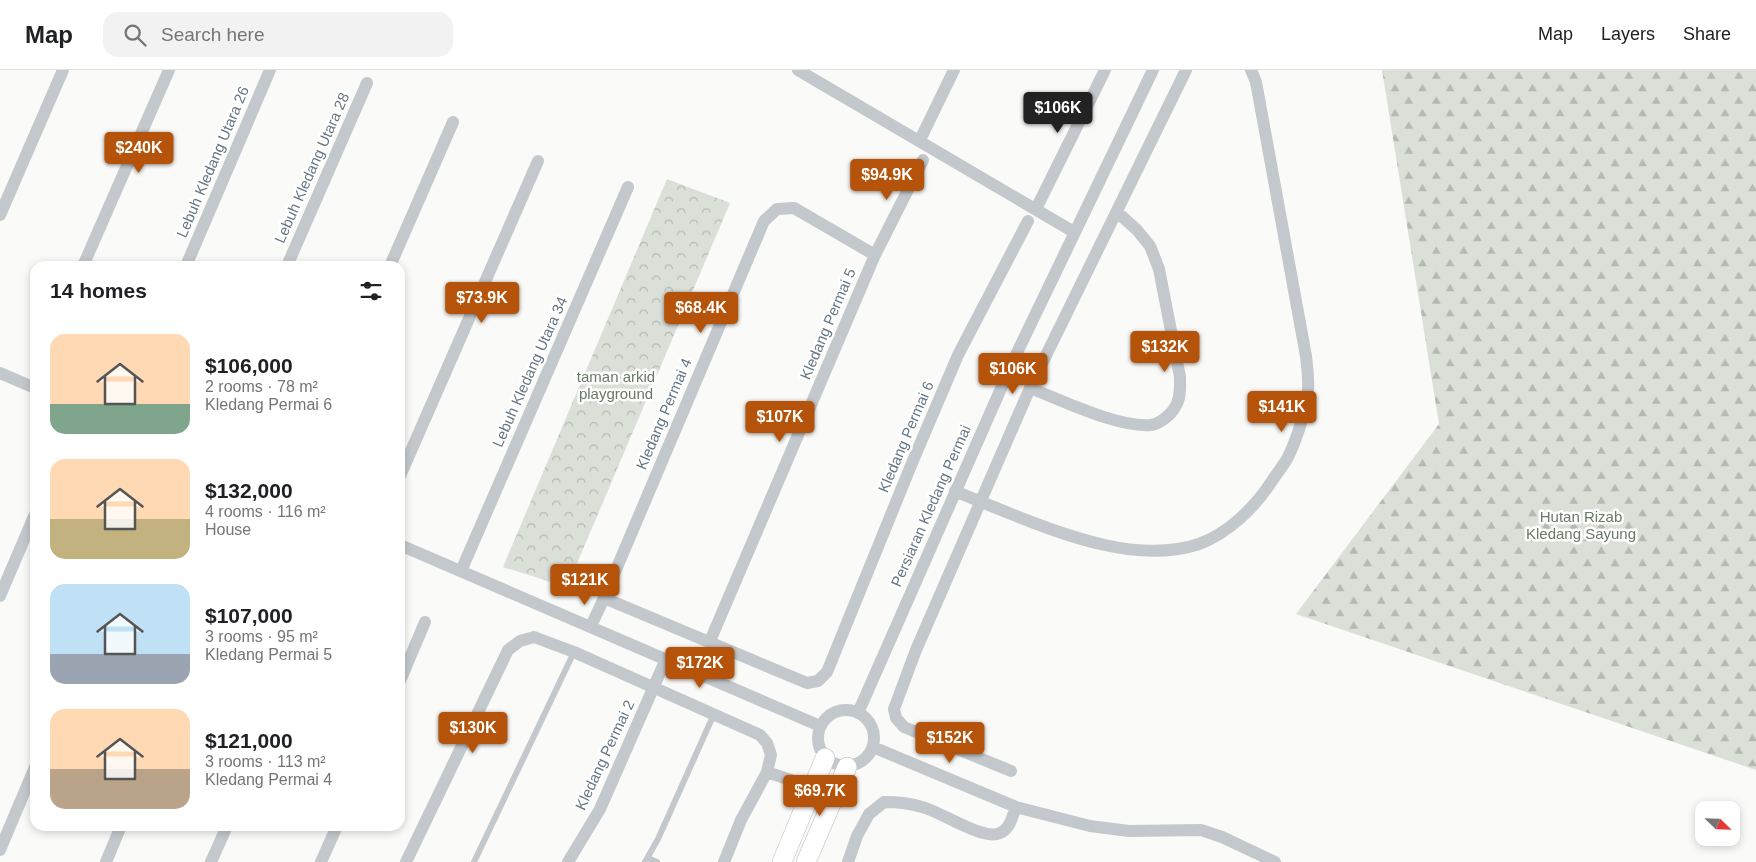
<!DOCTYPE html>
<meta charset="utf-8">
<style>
body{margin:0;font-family:Arial,sans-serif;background:#f2f2f2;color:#202124;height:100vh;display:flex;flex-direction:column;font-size:19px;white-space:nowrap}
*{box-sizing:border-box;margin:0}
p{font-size:16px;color:#757577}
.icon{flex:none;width:28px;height:28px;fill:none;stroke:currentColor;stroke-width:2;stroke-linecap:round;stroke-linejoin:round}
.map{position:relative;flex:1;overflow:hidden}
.panel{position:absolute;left:30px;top:191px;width:375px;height:570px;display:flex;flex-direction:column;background:#fff;border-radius:15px;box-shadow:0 2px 8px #0003}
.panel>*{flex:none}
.needle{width:32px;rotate:113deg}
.buttons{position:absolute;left:1695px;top:731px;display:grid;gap:10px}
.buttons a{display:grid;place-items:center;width:45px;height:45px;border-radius:10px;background:#fff;box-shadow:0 2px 8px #0003;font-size:25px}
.price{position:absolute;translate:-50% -42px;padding:0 11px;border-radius:5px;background:#b45309;color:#fff;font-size:16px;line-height:32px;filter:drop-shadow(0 1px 2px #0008)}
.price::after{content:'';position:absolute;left:50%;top:30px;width:15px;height:11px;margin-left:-8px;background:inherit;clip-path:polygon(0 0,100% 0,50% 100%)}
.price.selected{background:#222;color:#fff}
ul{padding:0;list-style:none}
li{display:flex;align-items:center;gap:15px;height:125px;padding:0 20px}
li span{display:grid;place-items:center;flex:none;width:140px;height:100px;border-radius:15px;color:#555}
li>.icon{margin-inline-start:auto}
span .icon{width:60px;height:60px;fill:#fffc;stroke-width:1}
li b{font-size:21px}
h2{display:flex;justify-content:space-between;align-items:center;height:60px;padding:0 20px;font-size:21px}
header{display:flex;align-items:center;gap:30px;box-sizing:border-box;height:70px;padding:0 25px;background:#fff;border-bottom:1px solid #e0e0e0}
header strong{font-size:24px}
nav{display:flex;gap:28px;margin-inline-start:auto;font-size:18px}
.search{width:350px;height:45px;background:#f2f2f2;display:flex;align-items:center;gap:12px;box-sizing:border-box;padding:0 18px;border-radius:15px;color:#757577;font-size:19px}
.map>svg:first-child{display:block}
.forest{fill:url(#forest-firs)}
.park{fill:url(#park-crowns)}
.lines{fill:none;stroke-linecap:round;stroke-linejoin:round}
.secondary-casing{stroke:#b3babf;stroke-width:20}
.lane{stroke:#c3c8cc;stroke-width:6}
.street{stroke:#c3c8cc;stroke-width:12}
.secondary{stroke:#fff;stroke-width:19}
.labels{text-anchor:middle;stroke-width:5;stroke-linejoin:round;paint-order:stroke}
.street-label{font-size:15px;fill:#657683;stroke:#fff}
.park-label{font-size:15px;fill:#687a64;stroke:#fff}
</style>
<header>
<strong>Map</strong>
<div class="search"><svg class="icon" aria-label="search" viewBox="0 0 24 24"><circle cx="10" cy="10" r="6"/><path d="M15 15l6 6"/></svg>Search here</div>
<nav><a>Map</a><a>Layers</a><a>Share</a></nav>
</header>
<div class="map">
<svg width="1756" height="792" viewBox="0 0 1756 792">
<defs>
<pattern id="forest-firs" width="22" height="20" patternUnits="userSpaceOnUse" patternTransform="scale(1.25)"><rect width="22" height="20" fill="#dadfd7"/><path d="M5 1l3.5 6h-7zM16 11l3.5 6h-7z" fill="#b4b9b4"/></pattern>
<pattern id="park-crowns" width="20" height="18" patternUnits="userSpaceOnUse" patternTransform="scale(1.25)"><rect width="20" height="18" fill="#dadfd7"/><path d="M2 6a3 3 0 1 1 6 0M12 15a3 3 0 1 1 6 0" fill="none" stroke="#b4b9b4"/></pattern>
</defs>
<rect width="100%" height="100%" fill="#fafaf8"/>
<path class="forest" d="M1382 0H1756V700L1296 544 1439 354Z"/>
<path class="park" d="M667 109 730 133 567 517 503 497Z"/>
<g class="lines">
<g class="secondary-casing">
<path id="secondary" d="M782 792 825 688
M806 792 847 697"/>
</g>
<path class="lane" d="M648 788 657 792
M474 792 574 582
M645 792 658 769 714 644"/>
<path class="street" d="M798 0 1074 162
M920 70 954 0
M1036 139 1105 0
M0 145 63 0
M83 196 169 0
M186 196 270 0
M287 196 367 13
M390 196 453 52
M0 303 35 318
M1030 318C1061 330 1118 358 1151 355 1159 354 1171 345 1175 337 1181 329 1180 317 1180 307L1159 199 1150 176 1137 160 1117 142
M400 406 538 91
M955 421C973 429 992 436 1011 444 1067 466 1139 494 1199 474 1229 463 1255 437 1272 411 1277 403 1283 396 1287 389 1295 374 1308 336 1308 320 1309 309 1307 297 1306 286L1256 12 1251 0
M400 475 820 656
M461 501 628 117
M0 526 35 444
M604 528 807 613 818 611 827 602 912 393 958 285 1028 151
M591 556 604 528 764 151 777 139 794 138 875 185
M710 571 875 185 923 90
M400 611 425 552
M818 668a28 28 0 1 1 56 0a28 28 0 1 1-56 0Z
M858 643 1014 289 1153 0
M873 677 1016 737 1090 756 1129 761 1201 760 1222 767 1275 792
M1011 701 904 657 896 648 894 639 916 580 1030 318 1186 0
M767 702 814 718
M0 780 35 697
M106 792 121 756
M211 792 227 756
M321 792 337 756
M406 792 508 580 520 571 534 567 574 582 760 665 767 673 771 685 767 702 741 750 724 792
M568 792 600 739 666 589
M848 792 857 766 869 744 884 732C897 732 910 733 922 737 941 742 979 768 997 764 1010 761 1012 747 1016 737"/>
<use href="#secondary" class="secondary"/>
</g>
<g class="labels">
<g class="street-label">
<text transform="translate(213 92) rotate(-67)" y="5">Lebuh Kledang Utara 26</text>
<text transform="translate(312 98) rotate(-66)" y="5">Lebuh Kledang Utara 28</text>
<text transform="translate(828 254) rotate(-67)" y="5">Kledang Permai 5</text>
<text transform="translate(530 302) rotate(-66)" y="5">Lebuh Kledang Utara 34</text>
<text transform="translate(664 344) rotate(-67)" y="5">Kledang Permai 4</text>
<text transform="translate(906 367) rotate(-67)" y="5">Kledang Permai 6</text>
<text transform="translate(931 436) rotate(-66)" y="5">Persiaran Kledang Permai</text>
<text transform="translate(605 685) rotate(-65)" y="5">Kledang Permai 2</text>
</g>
<g class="park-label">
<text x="616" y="312">taman arkid<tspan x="616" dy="17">playground</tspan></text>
<text x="1581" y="452">Hutan Rizab<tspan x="1581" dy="17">Kledang Sayung</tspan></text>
</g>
</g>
</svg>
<div class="buttons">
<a><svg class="needle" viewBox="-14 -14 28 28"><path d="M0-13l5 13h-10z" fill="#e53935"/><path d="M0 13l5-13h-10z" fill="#757577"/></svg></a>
</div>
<b class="price selected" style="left:1058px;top:64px">$106K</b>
<b class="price" style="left:139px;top:104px">$240K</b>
<b class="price" style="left:887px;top:131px">$94.9K</b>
<b class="price" style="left:482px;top:254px">$73.9K</b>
<b class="price" style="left:701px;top:264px">$68.4K</b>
<b class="price" style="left:1165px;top:303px">$132K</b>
<b class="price" style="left:1013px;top:325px">$106K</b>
<b class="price" style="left:1282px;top:363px">$141K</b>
<b class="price" style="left:780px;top:373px">$107K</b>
<b class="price" style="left:585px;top:536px">$121K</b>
<b class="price" style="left:700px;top:619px">$172K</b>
<b class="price" style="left:473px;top:684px">$130K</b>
<b class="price" style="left:950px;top:694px">$152K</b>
<b class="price" style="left:820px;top:747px">$69.7K</b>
<section class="panel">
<h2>14 homes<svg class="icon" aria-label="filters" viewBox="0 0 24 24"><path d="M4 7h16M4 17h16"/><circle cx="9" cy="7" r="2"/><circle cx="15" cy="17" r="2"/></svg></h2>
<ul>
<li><span style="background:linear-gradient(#ffd9b3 70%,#7fa58c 0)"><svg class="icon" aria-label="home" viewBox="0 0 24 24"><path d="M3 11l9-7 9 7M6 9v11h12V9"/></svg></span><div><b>$106,000</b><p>2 rooms · 78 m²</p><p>Kledang Permai 6</p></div></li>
<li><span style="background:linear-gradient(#ffd9b3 60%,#c2b280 0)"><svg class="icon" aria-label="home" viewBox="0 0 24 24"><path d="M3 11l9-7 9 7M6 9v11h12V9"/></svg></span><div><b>$132,000</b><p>4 rooms · 116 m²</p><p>House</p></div></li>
<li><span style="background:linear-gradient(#bfe0f5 70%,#9aa5b1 0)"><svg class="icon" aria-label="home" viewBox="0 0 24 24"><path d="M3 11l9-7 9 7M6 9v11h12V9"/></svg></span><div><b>$107,000</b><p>3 rooms · 95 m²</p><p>Kledang Permai 5</p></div></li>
<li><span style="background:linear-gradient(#ffd9b3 60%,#b9a48a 0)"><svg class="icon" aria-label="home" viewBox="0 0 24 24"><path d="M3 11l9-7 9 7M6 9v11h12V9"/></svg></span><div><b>$121,000</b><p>3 rooms · 113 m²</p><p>Kledang Permai 4</p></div></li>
</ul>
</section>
</div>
